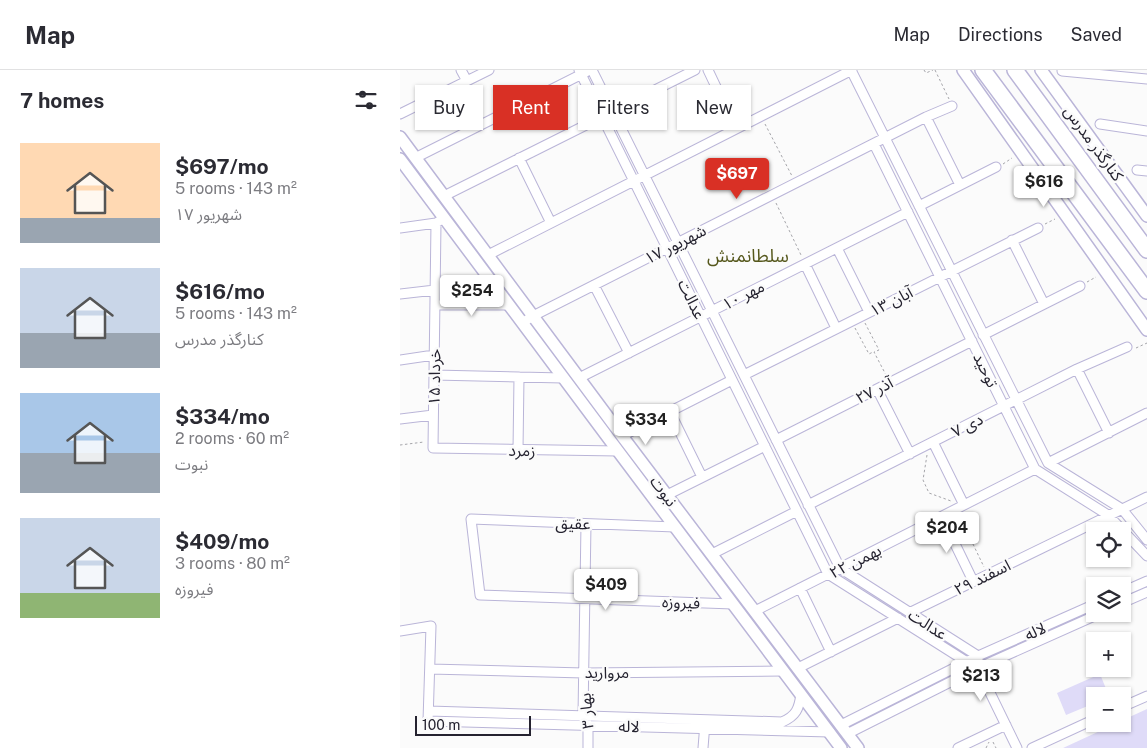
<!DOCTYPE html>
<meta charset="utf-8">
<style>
body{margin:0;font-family:"Public Sans","Noto Sans Arabic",sans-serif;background:#f7f7f7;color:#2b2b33;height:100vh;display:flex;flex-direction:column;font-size:19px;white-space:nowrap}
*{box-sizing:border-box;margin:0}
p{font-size:16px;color:#7c7c81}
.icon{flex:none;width:28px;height:28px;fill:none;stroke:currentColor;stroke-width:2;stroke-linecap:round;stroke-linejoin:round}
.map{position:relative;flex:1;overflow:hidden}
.details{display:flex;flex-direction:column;background:#fff;width:400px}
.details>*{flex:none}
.guide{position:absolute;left:15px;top:15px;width:475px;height:45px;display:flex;gap:10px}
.controls{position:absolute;left:686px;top:452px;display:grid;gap:10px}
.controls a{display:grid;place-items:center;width:45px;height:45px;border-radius:0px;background:#fff;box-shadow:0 1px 4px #0004;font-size:25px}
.scale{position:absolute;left:15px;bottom:12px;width:116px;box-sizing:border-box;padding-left:5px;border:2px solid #252330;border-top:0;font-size:14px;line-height:18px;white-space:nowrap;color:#252330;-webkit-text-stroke:4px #fbfbfb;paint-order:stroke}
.price{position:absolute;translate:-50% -42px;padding:0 11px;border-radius:5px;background:#fff;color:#222;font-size:16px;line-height:32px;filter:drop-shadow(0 1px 2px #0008)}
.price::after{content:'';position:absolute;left:50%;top:30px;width:15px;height:11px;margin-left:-8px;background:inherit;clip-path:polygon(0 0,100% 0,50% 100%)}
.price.active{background:#d93025;color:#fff}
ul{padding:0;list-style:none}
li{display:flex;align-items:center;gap:15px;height:125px;padding:0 20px}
li span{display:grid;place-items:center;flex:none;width:140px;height:100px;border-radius:0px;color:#555}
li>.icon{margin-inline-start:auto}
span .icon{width:60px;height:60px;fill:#fffc;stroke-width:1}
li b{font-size:21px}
h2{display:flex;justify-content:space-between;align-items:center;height:60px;padding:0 20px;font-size:21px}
.tag{padding:0 18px;border-radius:0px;background:#fff;box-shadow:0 1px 4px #0004;font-size:18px;line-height:45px}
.tag.active{background:#d93025;color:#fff}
header{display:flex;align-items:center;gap:30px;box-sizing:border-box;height:70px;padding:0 25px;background:#fff;border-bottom:1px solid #e1e1e2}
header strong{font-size:24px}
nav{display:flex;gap:28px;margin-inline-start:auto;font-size:18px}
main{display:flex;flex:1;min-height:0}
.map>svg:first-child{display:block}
.green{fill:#dfdbf8}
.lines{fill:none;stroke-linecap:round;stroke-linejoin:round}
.minor-casing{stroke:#bab5d8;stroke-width:11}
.tertiary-casing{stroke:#bab5d8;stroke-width:14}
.trunk-casing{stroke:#bab5d8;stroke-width:18}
.path{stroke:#a5a5aa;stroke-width:1;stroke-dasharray:2.5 2.5;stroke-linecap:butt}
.minor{stroke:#fff;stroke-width:9}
.tertiary{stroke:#fff;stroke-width:11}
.trunk{stroke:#fff;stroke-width:15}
.labels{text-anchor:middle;stroke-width:5;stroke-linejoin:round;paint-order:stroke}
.street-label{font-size:16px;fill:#252330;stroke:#fbfbfb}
.neighbourhood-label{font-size:18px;fill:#56581d;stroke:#fbfbfb}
</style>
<header>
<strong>Map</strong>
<nav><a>Map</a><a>Directions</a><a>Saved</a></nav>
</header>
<main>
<section class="details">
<h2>7 homes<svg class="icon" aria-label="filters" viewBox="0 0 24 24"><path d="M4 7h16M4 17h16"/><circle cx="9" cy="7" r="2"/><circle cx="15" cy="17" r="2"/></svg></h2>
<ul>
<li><span style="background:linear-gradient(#ffd9b3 75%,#9aa5b1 0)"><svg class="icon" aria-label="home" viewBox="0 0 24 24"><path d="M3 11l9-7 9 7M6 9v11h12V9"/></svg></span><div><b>$697/mo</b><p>5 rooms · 143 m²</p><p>۱۷ شهریور</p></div></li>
<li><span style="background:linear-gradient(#c9d6e8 65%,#9aa5b1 0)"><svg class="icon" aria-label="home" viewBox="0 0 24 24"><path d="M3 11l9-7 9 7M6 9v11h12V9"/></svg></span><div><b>$616/mo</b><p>5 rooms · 143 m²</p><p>کنارگذر مدرس</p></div></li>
<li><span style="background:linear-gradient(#a9c7e8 60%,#9aa5b1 0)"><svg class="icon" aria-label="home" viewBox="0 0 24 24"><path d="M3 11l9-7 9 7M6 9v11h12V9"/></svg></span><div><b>$334/mo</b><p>2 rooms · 60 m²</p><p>نبوت</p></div></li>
<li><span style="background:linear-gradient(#c9d6e8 75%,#8fb573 0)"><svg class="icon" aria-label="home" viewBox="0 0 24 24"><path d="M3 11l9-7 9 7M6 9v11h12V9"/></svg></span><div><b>$409/mo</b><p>3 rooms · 80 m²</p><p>فیروزه</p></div></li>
</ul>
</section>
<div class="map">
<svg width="747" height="678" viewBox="0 0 747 678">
<rect width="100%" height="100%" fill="#fbfbfb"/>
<path class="green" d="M700 604 709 626H695V633L666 645 657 623Z
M747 639V678H663L715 654H722L723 650Z"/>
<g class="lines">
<g class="minor-casing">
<path id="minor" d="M61 0 67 11
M179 0 428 504 567 592 578 598
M192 0 440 498 578 586V598L617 678
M308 0 336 59
M451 0 648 393 722 439 747 470
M662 1 747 9
M213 41 295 0
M0 44 89 0
M526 47 560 115
M700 54 747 61
M474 74 635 399 708 445 747 486
M15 88 186 2
M119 88 151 153
M737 100 747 101
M44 126 202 47
M519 136 596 97
M36 153 33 378 218 381
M0 158 36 153 41 150
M612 170 644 234
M437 178 469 242
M88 185 452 0
M405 194 436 258
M194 215 229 283
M0 224 35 220
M35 235H109
M122 253 133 246 526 47 552 36
M583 265 680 216
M0 290 34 285
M677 299 709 363
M34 305 163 308
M344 305 638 158
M179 308 508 142
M477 319 510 384
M270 342 302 407
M0 349 33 345
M222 366 332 310
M376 370 572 271
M533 372 564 435
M118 380 119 307
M648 393 747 343
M267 425 365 376
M408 435 677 299 727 277
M542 447 573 511
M186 454 183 645 188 655V678
M275 457 71 449 80 525 333 534
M312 484 397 441
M400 518 431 582
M722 522 747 511
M722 533 747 522
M355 541 635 399
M511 542 747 427
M0 561 31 556 28 651 430 662
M398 598 498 548
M30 599 184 603 383 601
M722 637 747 626
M29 641 382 652C396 646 399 639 401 624
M441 655 578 586 695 534
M447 664 578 598 699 544
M303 678 305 653
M558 678 606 655
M632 678 695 649"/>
</g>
<g class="tertiary-casing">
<path id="tertiary" d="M563 0 747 260
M641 0 747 146
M0 67 222 366 458 678
M0 89 218 381 441 678"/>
</g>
<g class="trunk-casing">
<path id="trunk" d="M583 0 747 221
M615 0 747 180"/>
</g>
<path class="path" d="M524 0 526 3 533 0
M535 0 549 29
M365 54 392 106
M603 94 612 88
M376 133 401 185
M645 154 655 149
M687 212 696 207
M465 253 479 280 474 282 486 305
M455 258 469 284 473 282
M736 278 747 273
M0 375 24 372
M527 385 523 410 529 423 551 431
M560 447 584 497
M593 672 596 678
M586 678 589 672"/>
<use href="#minor" class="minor"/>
<use href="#tertiary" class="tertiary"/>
<use href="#trunk" class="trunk"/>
</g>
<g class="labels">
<g class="street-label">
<text transform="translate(694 73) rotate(54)" y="6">کنارگذر مدرس</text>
<text transform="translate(275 174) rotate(-27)" y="6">۱۷ شهریور</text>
<text transform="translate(343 225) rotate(-27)" y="6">۱۰ مهر</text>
<text transform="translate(292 229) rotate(64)" y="6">عدالت</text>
<text transform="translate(491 231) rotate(-27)" y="6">۱۳ آبان</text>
<text transform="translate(586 300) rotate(64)" y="6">توحید</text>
<text transform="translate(34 307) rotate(-89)" y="6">۱۵ خرداد</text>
<text transform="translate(474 320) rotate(-27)" y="6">۲۷ آذر</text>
<text transform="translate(567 355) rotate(-27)" y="6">۷ دی</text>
<text transform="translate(122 380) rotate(1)" y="6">زمرد</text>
<text transform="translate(264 421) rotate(53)" y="6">نبوت</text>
<text transform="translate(173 453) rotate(2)" y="6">عقیق</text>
<text transform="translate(455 491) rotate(-27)" y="6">۲۲ بهمن</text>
<text transform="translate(582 507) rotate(-26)" y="6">۲۹ اسفند</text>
<text transform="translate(281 532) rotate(2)" y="6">فیروزه</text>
<text transform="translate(528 554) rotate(33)" y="6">عدالت</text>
<text transform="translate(635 561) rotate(-24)" y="6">لاله</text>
<text x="207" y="608">مروارید</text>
<text transform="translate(186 641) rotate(-95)" y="6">بهار ۳</text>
<text transform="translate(229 656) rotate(2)" y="6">لاله</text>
</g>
<g class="neighbourhood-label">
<text x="348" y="192">سلطانمنش</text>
</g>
</g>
</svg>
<div class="controls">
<a><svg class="icon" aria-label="locate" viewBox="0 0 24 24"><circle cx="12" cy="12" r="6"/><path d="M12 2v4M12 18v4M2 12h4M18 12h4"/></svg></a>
<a><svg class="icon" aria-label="layers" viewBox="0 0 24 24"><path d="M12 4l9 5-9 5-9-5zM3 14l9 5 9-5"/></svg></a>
<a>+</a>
<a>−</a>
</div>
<div class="scale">100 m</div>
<b class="price active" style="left:337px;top:130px">$697</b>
<b class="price" style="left:644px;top:138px">$616</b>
<b class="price" style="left:72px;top:247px">$254</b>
<b class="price" style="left:246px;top:376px">$334</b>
<b class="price" style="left:547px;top:484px">$204</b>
<b class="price" style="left:206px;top:541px">$409</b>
<b class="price" style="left:581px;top:632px">$213</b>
<div class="guide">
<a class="tag">Buy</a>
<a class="tag active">Rent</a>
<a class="tag">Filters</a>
<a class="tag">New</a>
</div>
</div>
</main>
